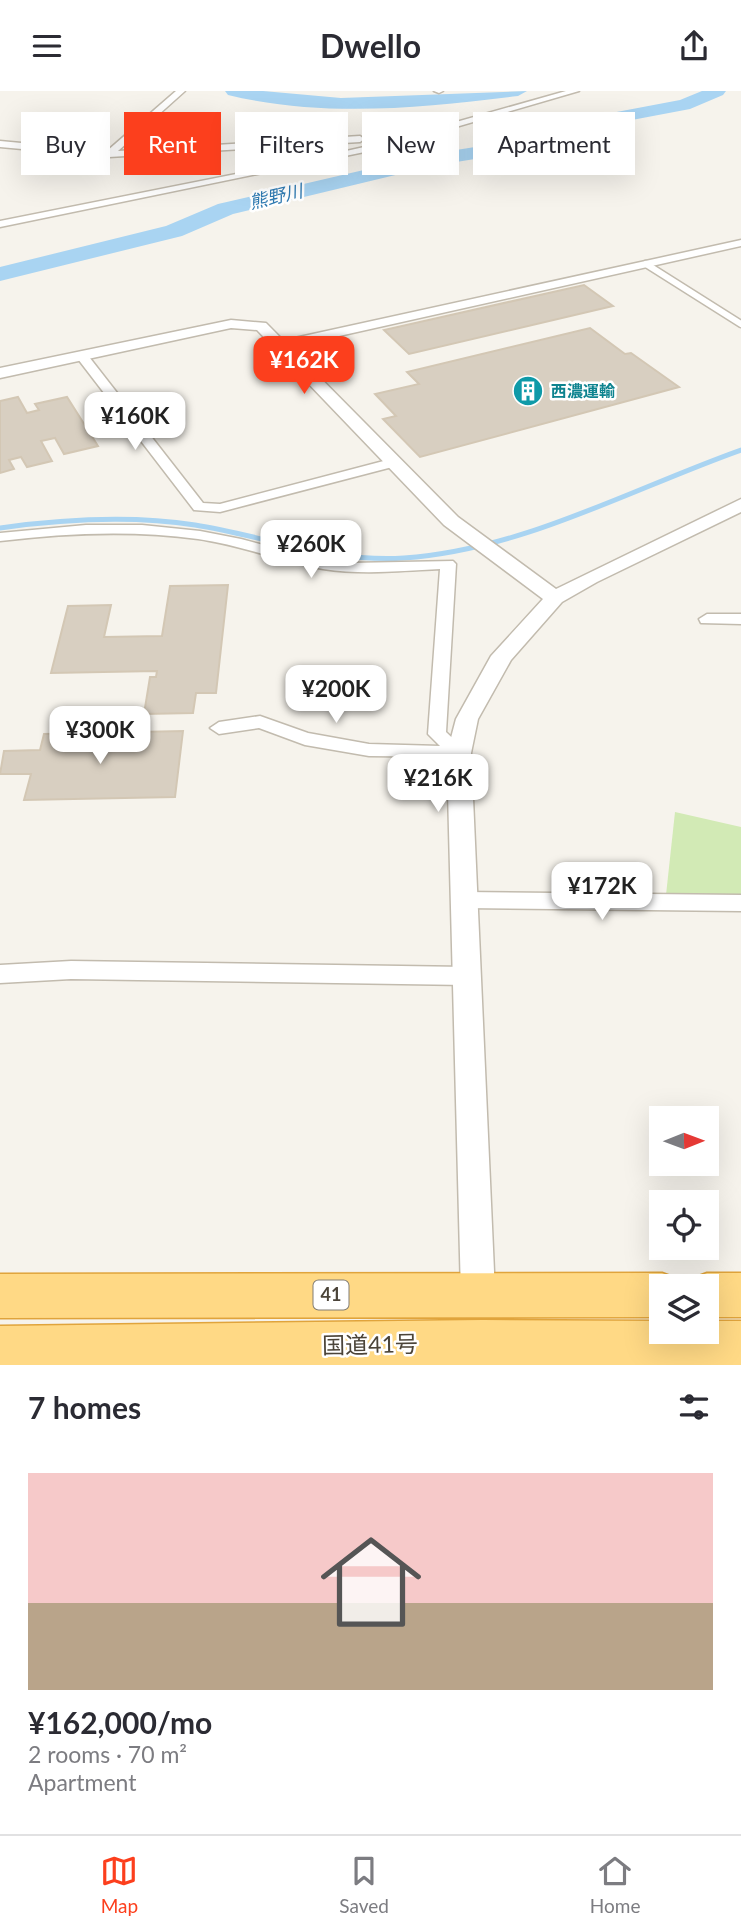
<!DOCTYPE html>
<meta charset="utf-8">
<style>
body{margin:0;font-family:Lato,"Noto Sans JP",sans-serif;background:#f2f2f3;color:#2b2b33;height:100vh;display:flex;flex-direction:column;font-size:26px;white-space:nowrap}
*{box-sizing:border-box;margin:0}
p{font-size:23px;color:#7c7c81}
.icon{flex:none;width:38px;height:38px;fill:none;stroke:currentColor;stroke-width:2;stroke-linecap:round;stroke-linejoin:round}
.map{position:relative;height:1274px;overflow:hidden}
.side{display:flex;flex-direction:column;background:#fff;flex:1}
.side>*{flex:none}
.hud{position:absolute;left:21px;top:21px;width:700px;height:63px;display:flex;gap:14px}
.needle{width:46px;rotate:89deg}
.controls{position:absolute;left:649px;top:1015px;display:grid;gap:14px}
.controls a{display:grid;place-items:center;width:70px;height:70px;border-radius:0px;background:#fff;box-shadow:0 7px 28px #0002;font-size:35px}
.price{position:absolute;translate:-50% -60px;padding:0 16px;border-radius:14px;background:#fff;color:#222;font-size:23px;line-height:46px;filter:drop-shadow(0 2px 4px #0008)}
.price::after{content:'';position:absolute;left:50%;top:42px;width:21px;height:16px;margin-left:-10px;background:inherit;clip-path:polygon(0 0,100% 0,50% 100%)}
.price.active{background:#fc3f1d;color:#fff}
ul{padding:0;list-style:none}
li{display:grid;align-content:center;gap:14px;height:371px;padding:0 28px}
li+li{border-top:2px solid #e1e1e2}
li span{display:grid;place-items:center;height:217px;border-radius:0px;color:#555}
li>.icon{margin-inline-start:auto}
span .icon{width:126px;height:126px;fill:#fffc;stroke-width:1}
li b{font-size:30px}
h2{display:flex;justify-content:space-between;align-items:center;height:84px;padding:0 28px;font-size:30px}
.chip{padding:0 24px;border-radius:0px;background:#fff;box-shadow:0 7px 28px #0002;font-size:24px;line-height:63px}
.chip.active{background:#fc3f1d;color:#fff}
header{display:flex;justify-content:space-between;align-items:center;height:91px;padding:0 28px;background:#fff;font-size:32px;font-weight:700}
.dock{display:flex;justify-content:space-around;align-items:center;height:98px;border-top:2px solid #e1e1e2;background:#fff;font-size:19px;color:#7c7c81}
.dock a{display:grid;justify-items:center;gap:4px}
.dock .active{color:#fc3f1d}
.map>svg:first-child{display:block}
.green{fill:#d2eab5}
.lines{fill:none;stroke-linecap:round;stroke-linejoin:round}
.stream{stroke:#a9d4f2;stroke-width:5}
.river{fill:#a9d4f2;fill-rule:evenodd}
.building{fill:#d8cfc1;stroke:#d3c7b4;stroke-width:2}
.service-casing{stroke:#c2bbae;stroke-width:9}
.minor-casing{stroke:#c2bbae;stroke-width:3}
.tertiary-casing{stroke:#c2bbae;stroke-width:3}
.trunk-casing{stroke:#e0a43c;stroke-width:3}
.service{stroke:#fff;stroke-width:6}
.minor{fill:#fff;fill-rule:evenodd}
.tertiary{fill:#fff;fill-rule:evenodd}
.trunk{fill:#ffd985;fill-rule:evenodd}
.labels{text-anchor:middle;stroke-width:5;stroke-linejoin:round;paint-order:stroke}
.far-culture-label{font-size:16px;font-weight:bold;fill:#0d838f;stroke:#fff;text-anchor:start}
.far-water-label{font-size:18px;font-style:italic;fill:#2e7ab2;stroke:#fff}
.shield{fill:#fff;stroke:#817c74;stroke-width:2}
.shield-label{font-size:18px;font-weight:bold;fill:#4b4439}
.near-street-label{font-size:23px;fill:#4b4439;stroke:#fff}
</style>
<header><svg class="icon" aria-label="menu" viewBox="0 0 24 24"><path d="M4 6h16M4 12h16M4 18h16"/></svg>Dwello<svg class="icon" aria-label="share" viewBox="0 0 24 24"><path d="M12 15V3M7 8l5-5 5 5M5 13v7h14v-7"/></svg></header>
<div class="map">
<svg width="741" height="1274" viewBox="0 0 741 1274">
<rect width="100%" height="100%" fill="#f6f3ec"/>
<path class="green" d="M675 721 741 736V806L666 804Z"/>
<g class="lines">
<path class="stream" d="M0 437C65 428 130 424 195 434 264 445 333 472 404 467 522 459 631 398 741 359"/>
<path class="river" d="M225 0H263L341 7 527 0 518 5C422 17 323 27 228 4Z
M702 0H726L723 4 690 18 616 32 583 45 526 60 437 74 233 123 182 145 0 190V176L166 135 218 113 437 62 525 48 569 37 606 23 680 9Z"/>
</g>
<path class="building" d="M584 194 613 215 409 263 384 239Z
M590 237 625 263 631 262 679 296 420 366 383 328 396 325 375 303 419 293 407 281Z
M18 306 27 322 39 319 35 313 67 306 98 355 64 363 55 347 41 350 52 370 27 376 21 366 9 369 14 378 0 382V310Z
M228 494 216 602H196L193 622 144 623 150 586H156L157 580 51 582 68 515 111 514 104 546 162 545 170 495Z
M183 640 175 706 24 709 31 683H0L4 660 40 659 44 643Z"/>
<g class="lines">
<g class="service-casing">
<path id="service" d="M646 173 741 233"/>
</g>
<g class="minor-casing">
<path id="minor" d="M176 0H185L118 60 360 45 364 48 360 51 109 66 0 56V50L107 60Z
M434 0H443L439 2Z
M566 0H579L384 57 0 136V130L306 69 382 52Z
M741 149V155L281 258 275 254 281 250Z
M78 262H86L203 412 220 413 395 367 402 371 400 374 220 421 194 419 78 268Z
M86 434H142L200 440 241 448 309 466 350 472 453 470 456 473 446 641 468 662 465 666 369 665 305 654 259 637 219 643 210 637 219 631 260 625 308 642 369 653 440 655 428 643 440 478C401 480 362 484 323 478 280 470 240 454 198 448 132 439 66 442 0 450V442Z
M707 523H741V533L701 532 699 528Z
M464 801 741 804V820L464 817 457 815 454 809 457 803Z
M71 870 466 876 474 879 477 885 474 891 466 894 71 888 0 892V874Z"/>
</g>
<g class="tertiary-casing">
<path id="tertiary" d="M231 229 266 232 458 426 556 498 741 408V421L597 491 562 511 511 569 478 628 471 662 495 1203 490 1215 478 1220 466 1215 461 1203 447 662 456 628 491 565 543 508 444 434 257 239 231 237 0 287V277Z"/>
</g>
<g class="trunk-casing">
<path id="trunk" d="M662 1182 678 1188 681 1195H662V1226L0 1227V1183Z
M707 1182H741V1226H707V1195H688L691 1188Z
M483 1229 662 1230V1241H707V1230H741V1274H0V1235Z"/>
</g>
<use href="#service" class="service"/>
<use href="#minor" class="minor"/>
<use href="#tertiary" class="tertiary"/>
<use href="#trunk" class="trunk"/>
</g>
<defs>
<g id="building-disc" transform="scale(1.575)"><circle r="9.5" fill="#0f9aa8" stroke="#fff"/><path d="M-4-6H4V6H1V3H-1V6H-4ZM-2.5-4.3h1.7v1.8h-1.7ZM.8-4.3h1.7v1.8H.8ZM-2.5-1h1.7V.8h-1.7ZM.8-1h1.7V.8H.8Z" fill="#fff"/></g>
</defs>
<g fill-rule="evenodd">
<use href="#building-disc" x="528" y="300"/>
</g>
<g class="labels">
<g class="far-culture-label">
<text x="551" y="306">西濃運輸</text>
</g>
<g class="far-water-label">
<text transform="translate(276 106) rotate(-13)" y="6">熊野川</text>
</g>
<rect class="shield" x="313.5" y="1189.5" width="35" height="29" rx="5"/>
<g class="shield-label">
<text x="331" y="1210">41</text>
</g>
<g class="near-street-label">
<text transform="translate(370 1254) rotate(-1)" y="8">国道41号</text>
</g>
</g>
</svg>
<div class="controls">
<a><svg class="needle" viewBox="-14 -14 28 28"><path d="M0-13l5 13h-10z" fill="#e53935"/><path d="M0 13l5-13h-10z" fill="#7c7c81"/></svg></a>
<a><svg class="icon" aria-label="locate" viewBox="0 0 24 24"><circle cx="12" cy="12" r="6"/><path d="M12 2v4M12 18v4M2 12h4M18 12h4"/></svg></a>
<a><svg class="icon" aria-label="layers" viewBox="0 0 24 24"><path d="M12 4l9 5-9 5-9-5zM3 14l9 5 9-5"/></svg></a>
</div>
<b class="price active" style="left:304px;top:305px">¥162K</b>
<b class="price" style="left:135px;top:361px">¥160K</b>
<b class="price" style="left:311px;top:489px">¥260K</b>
<b class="price" style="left:336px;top:634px">¥200K</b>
<b class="price" style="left:100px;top:675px">¥300K</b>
<b class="price" style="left:438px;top:723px">¥216K</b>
<b class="price" style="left:602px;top:831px">¥172K</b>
<div class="hud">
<a class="chip">Buy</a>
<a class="chip active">Rent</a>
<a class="chip">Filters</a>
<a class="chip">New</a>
<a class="chip">Apartment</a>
</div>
</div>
<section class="side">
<h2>7 homes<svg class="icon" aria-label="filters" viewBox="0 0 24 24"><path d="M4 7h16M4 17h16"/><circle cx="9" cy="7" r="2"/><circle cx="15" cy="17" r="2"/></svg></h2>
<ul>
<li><span style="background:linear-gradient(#f6c9c9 60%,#b9a48a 0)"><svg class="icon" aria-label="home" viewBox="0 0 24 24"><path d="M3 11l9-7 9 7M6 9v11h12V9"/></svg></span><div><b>¥162,000/mo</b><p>2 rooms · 70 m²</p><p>Apartment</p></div></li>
</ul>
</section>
<nav class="dock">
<a class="active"><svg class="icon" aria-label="map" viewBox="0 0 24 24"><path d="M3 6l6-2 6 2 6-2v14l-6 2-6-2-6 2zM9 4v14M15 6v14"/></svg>Map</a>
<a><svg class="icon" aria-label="saved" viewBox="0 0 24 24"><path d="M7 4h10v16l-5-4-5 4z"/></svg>Saved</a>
<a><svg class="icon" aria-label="home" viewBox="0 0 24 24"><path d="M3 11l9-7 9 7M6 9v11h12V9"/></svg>Home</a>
</nav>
